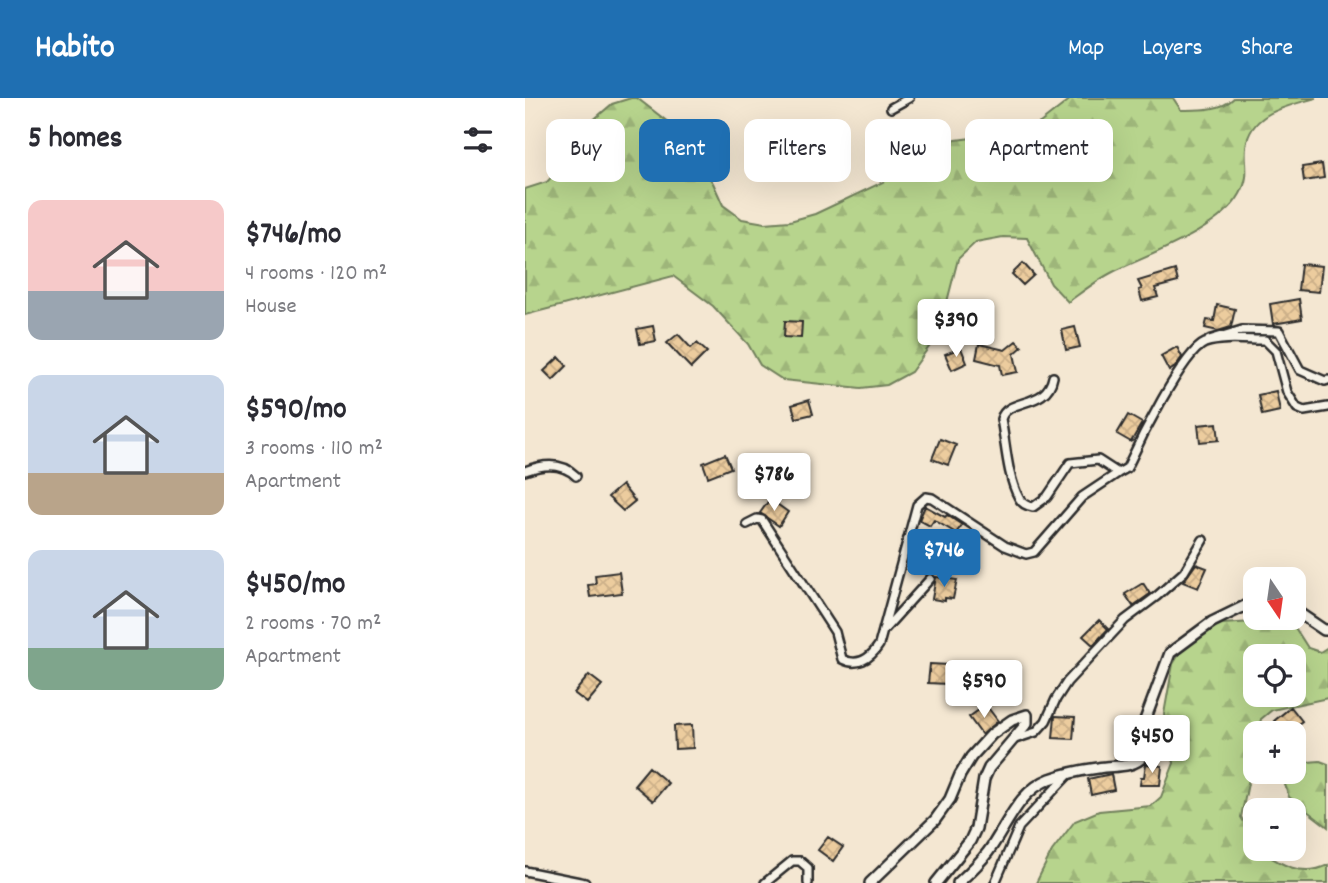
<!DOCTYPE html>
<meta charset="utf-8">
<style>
body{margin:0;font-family:Dekko,sans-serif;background:#f7f7f7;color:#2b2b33;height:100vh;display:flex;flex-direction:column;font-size:26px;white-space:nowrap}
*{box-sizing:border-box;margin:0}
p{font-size:23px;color:#7c7c81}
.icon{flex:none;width:38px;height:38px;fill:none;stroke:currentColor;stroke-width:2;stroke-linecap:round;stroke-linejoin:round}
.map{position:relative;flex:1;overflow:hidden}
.drawer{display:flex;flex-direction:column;background:#fff;width:525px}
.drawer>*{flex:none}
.top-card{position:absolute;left:21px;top:21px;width:665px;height:63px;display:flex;gap:14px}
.needle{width:46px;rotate:167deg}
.buttons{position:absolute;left:718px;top:469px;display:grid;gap:14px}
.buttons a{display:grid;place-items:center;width:63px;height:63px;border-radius:14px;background:#fff;box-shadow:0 7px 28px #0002;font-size:35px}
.price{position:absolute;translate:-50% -60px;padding:0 16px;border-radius:7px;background:#fff;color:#222;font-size:23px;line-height:46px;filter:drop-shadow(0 2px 4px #0008)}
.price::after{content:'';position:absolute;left:50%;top:42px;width:21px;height:16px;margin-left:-10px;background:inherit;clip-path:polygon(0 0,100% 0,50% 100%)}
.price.on{background:#1f6fb2;color:#fff}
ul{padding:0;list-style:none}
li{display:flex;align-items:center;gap:21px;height:175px;padding:0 28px}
li span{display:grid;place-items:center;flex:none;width:196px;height:140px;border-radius:14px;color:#555}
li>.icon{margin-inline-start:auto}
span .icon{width:84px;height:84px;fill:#fffc;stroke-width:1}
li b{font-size:30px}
h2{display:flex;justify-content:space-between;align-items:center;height:84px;padding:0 28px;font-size:30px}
.pill{padding:0 24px;border-radius:14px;background:#fff;box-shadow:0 7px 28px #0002;font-size:24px;line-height:63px}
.pill.on{background:#1f6fb2;color:#fff}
header{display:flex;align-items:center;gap:42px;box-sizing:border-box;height:98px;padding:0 35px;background:#1f6fb2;color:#fff}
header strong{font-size:33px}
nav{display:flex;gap:38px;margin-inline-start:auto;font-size:24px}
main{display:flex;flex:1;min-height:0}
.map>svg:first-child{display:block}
.forest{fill:url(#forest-firs);stroke:#71805c;stroke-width:2;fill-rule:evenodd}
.building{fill:url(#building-cross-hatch);stroke:#2b2b2b;stroke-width:2}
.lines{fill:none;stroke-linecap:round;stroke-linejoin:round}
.minor-casing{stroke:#2b2b2b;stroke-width:12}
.tertiary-casing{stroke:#2b2b2b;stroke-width:14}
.minor{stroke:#f7f3e8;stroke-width:7}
.tertiary{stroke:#f7f3e8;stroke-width:9}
</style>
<header>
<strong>Habito</strong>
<nav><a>Map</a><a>Layers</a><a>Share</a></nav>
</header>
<main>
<section class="drawer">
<h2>5 homes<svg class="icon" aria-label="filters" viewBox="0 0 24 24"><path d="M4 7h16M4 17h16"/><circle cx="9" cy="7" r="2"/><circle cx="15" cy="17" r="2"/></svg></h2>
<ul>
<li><span style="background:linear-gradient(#f6c9c9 65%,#9aa5b1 0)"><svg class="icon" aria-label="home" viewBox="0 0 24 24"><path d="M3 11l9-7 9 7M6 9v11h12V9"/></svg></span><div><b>$746/mo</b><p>4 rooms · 120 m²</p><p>House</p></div></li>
<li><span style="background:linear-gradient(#c9d6e8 70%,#b9a48a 0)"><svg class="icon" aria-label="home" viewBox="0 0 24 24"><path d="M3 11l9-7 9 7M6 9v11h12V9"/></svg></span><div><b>$590/mo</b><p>3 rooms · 110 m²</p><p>Apartment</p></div></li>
<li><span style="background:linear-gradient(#c9d6e8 70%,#7fa58c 0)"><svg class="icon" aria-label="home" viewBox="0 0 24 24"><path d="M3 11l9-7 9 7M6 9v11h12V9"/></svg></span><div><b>$450/mo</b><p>2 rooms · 70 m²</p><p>Apartment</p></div></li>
</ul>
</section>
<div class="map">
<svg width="803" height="785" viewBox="0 0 803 785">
<defs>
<pattern id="forest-firs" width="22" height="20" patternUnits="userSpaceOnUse" patternTransform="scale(1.75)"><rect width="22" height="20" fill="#b7d48d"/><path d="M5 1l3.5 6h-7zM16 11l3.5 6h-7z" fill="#9eb67a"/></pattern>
<pattern id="building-cross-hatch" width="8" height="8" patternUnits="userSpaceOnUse" patternTransform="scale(1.75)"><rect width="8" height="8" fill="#eccc9e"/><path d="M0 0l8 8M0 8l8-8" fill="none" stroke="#cbaf88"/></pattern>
</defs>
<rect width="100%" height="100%" fill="#f4e7d2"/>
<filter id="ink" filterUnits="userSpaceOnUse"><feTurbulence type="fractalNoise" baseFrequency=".0143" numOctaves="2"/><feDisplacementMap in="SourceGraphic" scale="14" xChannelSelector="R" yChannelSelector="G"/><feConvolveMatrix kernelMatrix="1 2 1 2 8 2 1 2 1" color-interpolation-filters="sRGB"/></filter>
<g filter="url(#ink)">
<path class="forest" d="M106 0H112L148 28 188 85 198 107 217 121 240 125 265 123 290 116 358 84 400 52 423 43 494 34 515 25 547 0H648L656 12C673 12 696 13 709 0H791C763 8 725 14 721 49 719 66 726 77 715 96 695 132 625 156 588 174 572 182 557 194 543 204L526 186 502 140 478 139 451 144 433 161 414 235 386 274 362 287 336 290 258 282 235 267 223 246 188 208 148 178 0 217V91L22 84 55 48 67 23 87 6Z
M759 522 769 528 783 550 795 554 803 549V600L747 612 736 621 733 635H730V652L716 719 730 744V751H733C755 766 777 780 803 767V785H511L527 753 550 723 574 713 626 708 636 699 649 665 639 616 648 566 664 541 697 526ZM730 558H768V597H730Z
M795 663 803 666V729L764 699 760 687 768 674 770 665Z"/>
<path class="building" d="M797 66 799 80 779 83 777 69Z
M498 165 509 177 498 187 487 176Z
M776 166 797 168 794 194 773 192Z
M650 172 653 184 630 190 633 199 617 203 614 192 617 191 613 183Z
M774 201 777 221 748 226 745 206Z
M692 207 710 211 706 229 693 233 680 230 682 222 689 223Z
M260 223 277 224 276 240 259 239Z
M128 228 131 243 115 246 112 231Z
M550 229 555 249 541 252 537 232Z
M153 236 166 250 172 245 182 254 166 270 142 245Z
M491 243 497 249 489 256 493 274 477 277 475 267 451 261 454 246 480 252Z
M652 249 657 259 650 269 644 273 636 258Z
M436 250 442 265 427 272 420 256Z
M34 259 42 268 28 282 19 273Z
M751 293 755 313 737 317 733 297Z
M284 302 288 316 271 320 267 307Z
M603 317 617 325 606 344 592 336Z
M692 325 694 342 675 344 673 327Z
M415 341 431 347 423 367 407 361Z
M200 356 206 370 183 379 178 365Z
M97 387 110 403 98 413 83 399Z
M245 401 263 414 254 428 235 415Z
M400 408 420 419 422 417 437 427 431 435 409 422 405 428 394 422Z
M671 466 682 470 673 490 658 484Z
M94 474 97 495 65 499 63 487 71 486 70 477Z
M411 479 432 482 428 501 420 500V503L407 501Z
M618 485 625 496 608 508 600 496Z
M574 522 583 531 568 547 558 538Z
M405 566 423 567 422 586 403 585Z
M64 577 77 587 62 605 49 595Z
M461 607 473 623 457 637 444 619Z
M766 609 777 623 762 635H758L749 623Z
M530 618 550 619 548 641 528 640Z
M167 627 168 650 150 651 149 628Z
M621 666 637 668 635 687H615L616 679H619Z
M124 669 143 685 128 703 109 687Z
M586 676 589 692 566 697 563 681Z
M303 739 318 749 308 763 293 752Z"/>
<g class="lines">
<g class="minor-casing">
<path id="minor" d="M366 10 384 0
M684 242 717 232 754 233 775 272 800 283 803 282
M528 279C522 311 482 299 476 321 481 346 482 378 494 400 497 406 502 408 508 409L522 399 545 365 573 362 593 375 602 370C613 346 658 254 680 245 697 239 722 242 740 242L751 253 762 294 772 310 779 313 803 309
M0 373C18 366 37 364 51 378
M222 426 232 421 237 422 310 534 317 561C332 569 345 561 354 547L392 407 401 399 407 400 480 448 501 456 509 454 557 399 593 375
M358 533 405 481
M490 641 511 634 521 623 531 601 542 584 600 522 632 498 659 474 678 442
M0 773 60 785
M240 785 267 763H275L283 770V785
M470 785 494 729 543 677"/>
</g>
<g class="tertiary-casing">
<path id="tertiary" d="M768 511 799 532H803
M345 785 410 722 425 701 435 677 446 659 467 636 487 622 502 617V625L464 670 459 681 451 730 445 743 411 785
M433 785C444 775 454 766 463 754 482 728 493 693 525 681 539 676 558 672 573 670 589 667 606 671 619 658V625L645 555 687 524 730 503"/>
</g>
<use href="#minor" class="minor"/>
<use href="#tertiary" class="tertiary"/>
</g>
</g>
</svg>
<div class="buttons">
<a><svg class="needle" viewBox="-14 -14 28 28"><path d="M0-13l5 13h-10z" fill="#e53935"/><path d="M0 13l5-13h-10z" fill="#7c7c81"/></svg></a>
<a><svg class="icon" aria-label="locate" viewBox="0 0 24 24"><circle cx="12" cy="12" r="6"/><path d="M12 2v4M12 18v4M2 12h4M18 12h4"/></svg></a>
<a>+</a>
<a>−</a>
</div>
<b class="price" style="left:431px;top:261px">$390</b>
<b class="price" style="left:249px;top:415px">$786</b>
<b class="price on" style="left:419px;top:491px">$746</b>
<b class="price" style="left:459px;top:622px">$590</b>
<b class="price" style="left:627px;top:677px">$450</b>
<div class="top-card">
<a class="pill">Buy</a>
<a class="pill on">Rent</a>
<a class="pill">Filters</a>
<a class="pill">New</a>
<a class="pill">Apartment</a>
</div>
</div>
</main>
